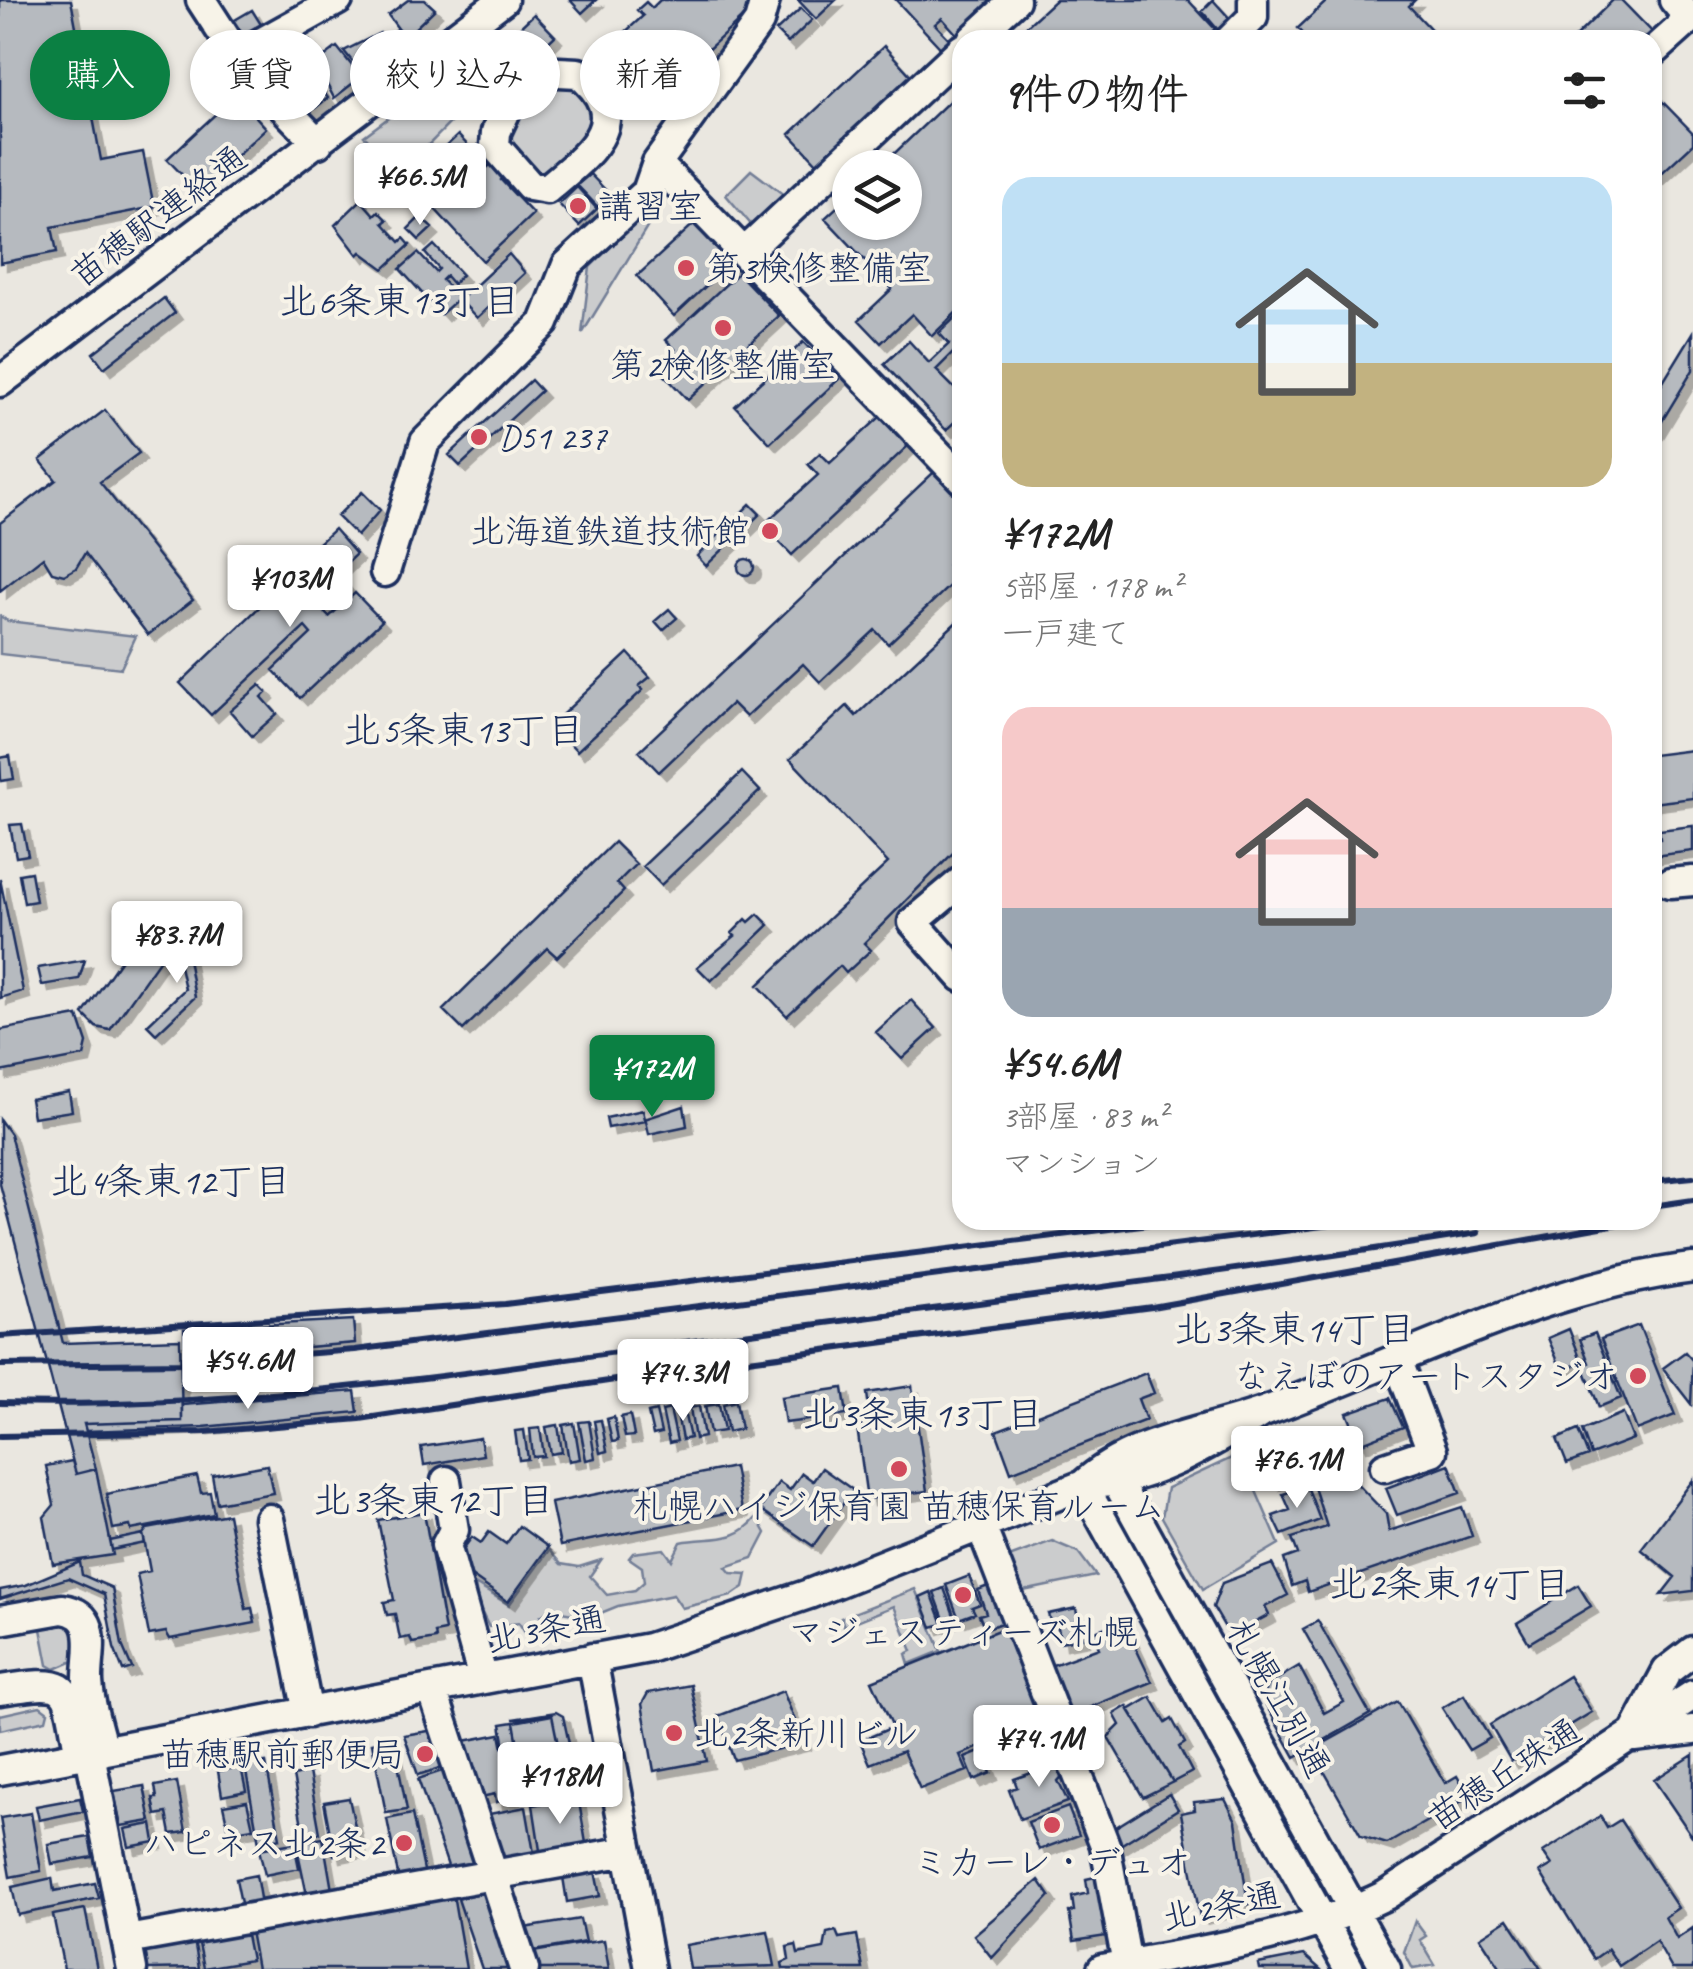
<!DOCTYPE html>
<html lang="ja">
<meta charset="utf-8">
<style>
body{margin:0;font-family:Caveat,"Klee One",sans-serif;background:#f6f6f6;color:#222;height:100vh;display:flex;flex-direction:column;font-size:38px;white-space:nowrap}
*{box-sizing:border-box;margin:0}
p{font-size:32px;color:#767676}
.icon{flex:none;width:55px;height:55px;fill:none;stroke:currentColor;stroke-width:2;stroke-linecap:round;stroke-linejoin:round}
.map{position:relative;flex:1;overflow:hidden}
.drawer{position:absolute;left:952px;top:30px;width:710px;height:1200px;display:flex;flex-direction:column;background:#fff;border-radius:30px;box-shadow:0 2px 8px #0004}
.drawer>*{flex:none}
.banner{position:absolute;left:30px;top:30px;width:772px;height:90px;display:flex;gap:20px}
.tools{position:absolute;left:832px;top:150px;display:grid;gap:20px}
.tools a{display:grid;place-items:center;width:90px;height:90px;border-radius:50%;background:#fff;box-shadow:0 2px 8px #0004;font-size:50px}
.price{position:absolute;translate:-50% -85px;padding:0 22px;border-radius:10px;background:#fff;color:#222;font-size:32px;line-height:65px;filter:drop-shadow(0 2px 5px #0008)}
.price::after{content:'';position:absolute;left:50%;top:60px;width:30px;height:22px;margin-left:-15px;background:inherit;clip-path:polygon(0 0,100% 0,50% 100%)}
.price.current{background:#0b8043;color:#fff}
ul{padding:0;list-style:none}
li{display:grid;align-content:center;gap:20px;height:530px;padding:0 50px}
li span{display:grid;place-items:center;height:310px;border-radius:30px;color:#555}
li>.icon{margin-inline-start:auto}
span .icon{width:180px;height:180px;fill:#fffc;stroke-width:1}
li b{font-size:42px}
h2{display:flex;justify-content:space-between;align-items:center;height:120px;padding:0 50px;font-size:42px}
.pill{padding:0 35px;border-radius:45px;background:#fff;box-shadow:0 2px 8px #0004;font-size:35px;line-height:90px}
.pill.current{background:#0b8043;color:#fff}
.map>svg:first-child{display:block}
.green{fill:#cbcccd;stroke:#737e96;stroke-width:2.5}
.building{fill:#b6babf;stroke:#1b2f5e;stroke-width:2.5;filter:url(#shadow)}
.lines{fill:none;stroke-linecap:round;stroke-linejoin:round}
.minor-casing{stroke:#1b2f5e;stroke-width:35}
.minor{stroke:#f7f3e8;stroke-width:28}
.rail{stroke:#1b2f5e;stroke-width:6}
.poi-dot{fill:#d1495b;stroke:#f7f3e8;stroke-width:4}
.labels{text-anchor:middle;stroke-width:8;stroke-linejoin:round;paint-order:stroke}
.poi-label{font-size:35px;fill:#1b2f5e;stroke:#f7f3e8;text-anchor:start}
.street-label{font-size:35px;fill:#1b2f5e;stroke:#f7f3e8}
.neighbourhood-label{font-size:38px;fill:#1b2f5e;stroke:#f7f3e8}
</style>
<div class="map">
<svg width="1693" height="1969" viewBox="0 0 1693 1969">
<defs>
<filter id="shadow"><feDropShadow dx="7" dy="7" stdDeviation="0" flood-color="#0004"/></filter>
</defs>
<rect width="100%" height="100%" fill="#eae7e0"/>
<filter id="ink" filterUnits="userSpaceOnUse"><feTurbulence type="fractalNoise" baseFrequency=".01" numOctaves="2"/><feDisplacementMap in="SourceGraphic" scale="20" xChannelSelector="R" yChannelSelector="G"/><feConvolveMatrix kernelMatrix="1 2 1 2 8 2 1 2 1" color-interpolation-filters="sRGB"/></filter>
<g filter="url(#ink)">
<path class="green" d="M453 70 472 82 453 106 454 119 401 173 364 136Z
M542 84 577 86 598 119 561 170 534 173 506 147 508 120Z
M751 170 788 198 754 228 726 195Z
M662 196 664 200 582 334 590 267Z
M0 616 8 621 136 636 121 668 0 654Z
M1240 1454 1279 1544 1203 1589 1162 1517 1167 1488Z
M757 1517 766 1533 753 1558 726 1567 731 1573 747 1574 744 1587 731 1596 682 1608 673 1595 618 1606 591 1617 549 1610 541 1616 554 1624 550 1632 527 1636 519 1623 489 1627 478 1605 475 1584 509 1605 549 1550 561 1564 579 1567 601 1560 590 1576 607 1595 635 1590 644 1582 642 1567 629 1558 633 1553 664 1549 672 1560 681 1542C712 1536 734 1545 757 1517Z
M1052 1541 1078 1552 1096 1576 1023 1591 1009 1557Z
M915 1589 941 1651 909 1664 906 1654 912 1651 894 1606 844 1626 841 1618Z
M59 1618 78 1628 76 1660 55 1669 48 1665 41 1629Z
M40 1706 48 1712 46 1720 0 1730V1715Z
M1415 1921 1426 1936 1420 1940 1435 1965 1413 1969 1404 1952Z"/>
<path class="building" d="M0 0H71L101 160 143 152 154 207 52 227 57 252 0 263Z
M408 0H425L435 9 405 38 388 15Z
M570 0H596L582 13Z
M660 0H744L752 9 691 65 695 69 686 77 682 73 659 94 612 44 643 16 637 10 646 2 652 8Z
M798 0H836L816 19Z
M896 0H991L998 8 962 40 942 18 935 24 957 47 948 56Z
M1055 0H1188L1215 29 1203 40 993 37 1008 23 1018 34Z
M1213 0 1231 20 1219 31 1202 11Z
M1328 0H1415L1409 6 1441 40H1309L1298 28Z
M1613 0H1621L1654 34 1648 40H1572Z
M801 8 812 20 788 43 776 31Z
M252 10 262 26 238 41 228 24Z
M534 14 555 36 525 64 504 42Z
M396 30 406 44 399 50 388 36Z
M380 33 395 52 364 76 344 51Z
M309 40 321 57 306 67 294 50Z
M884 46 913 78 819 165 790 134Z
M337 47 361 77 334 98 316 63Z
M294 51 303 67 281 81 271 65Z
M307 70 328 98 310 112 288 85Z
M962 89V307L932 336 912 314 881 343 859 320 892 289 825 218 850 195V222H905V168H879Z
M1652 91 1693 133V144L1652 182Z
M236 95 266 128 198 191 167 159Z
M458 135 488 167 498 157 511 171 501 180 533 214 483 261 409 181Z
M590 174 611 196 598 207 577 185Z
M577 187 597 209 579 226 559 204Z
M361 200 374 215 378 211 387 220 383 223 400 242 404 238 410 245 384 269 361 252 358 255 335 225Z
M420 217 432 228 419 240 408 229Z
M698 220 735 259 674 316 637 276Z
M434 245 462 275 453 284 446 276 442 280 459 298 441 314 400 269 418 253 436 272 439 269 425 253Z
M509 254 525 273 477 318 460 300Z
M738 273 779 316 688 400 656 366 675 349 666 340Z
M164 298 175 313 104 368 93 353Z
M962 311V358L955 351 936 370 954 388 962 380V415L946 430 884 364 909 341 929 363 949 344 939 333Z
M1693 333V370L1656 431 1652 400Z
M803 342 839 379 770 443 735 406Z
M531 380 541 391 460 466 449 455Z
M105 410 139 453 100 482 193 600 148 635 85 553 76 568 64 575 52 572 43 557 0 591V523L56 480 40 460Z
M881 416 909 445 792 555 763 525 818 475 808 464 820 453 830 463Z
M934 472 962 503V552L948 565 959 577 888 644 875 630 820 682 803 664 746 717 732 703 659 772 639 751Z
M362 492 380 510 357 536 337 516Z
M750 504 760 514 706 566 697 556Z
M334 529 356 554 336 573 349 588 324 612 329 617 355 593 382 621 300 698 273 670 311 634 305 627 211 715 180 683 274 593 270 589Z
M738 567a8 8 0 1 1 16 0a8 8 0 1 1-16 0Z
M669 609 677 618 663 630 655 621Z
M962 617V844L864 943 871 950 846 973 840 966 787 1016 758 985 888 863 790 759 847 706 856 716Z
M628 653 650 677 639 686 643 690 577 751 552 724Z
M260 685 267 692 262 697 277 714 252 736 230 711Z
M1693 750V798L1652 803V755Z
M10 756 14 779 1 781 0 758Z
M742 772 760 791 661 885 643 866Z
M22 824 28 855 16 857 10 825Z
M1693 826V851L1653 856 1652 840 1660 839 1659 830Z
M614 842 636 864 617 883 624 891 557 957 547 948 463 1030 443 1010Z
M31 872 36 901 24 903 19 874Z
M0 879 23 991 0 998Z
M758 914 769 925 711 981 697 967 735 936 732 933 746 919 749 922Z
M182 926 195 997 156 1034 147 1025 185 989 172 929Z
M138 935 154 945 151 949 161 958 110 1030 96 1027 83 1014Z
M85 960 79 979 42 985 38 968Z
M911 1000 936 1028 902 1059 876 1032Z
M78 1016 87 1043 84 1056 0 1072V1030Z
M69 1092 72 1111 33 1117 30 1099Z
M684 1106 687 1126 649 1134 646 1121 608 1128 606 1118 643 1110 645 1119Z
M0 1120 10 1134 63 1343 180 1339 182 1421 84 1424 96 1469 76 1474 0 1184Z
M353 1320 355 1343 185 1357 184 1329Z
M1639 1325 1675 1415 1637 1430 1601 1339Z
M1569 1329 1582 1362 1562 1371 1548 1338Z
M1595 1333 1621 1398 1599 1407 1583 1366 1589 1363 1580 1339Z
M1685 1352 1693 1361 1691 1404 1663 1368Z
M1146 1373 1154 1393 1138 1399 1146 1420 1011 1472 996 1431Z
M912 1386 927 1491 867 1499 857 1427 871 1425 867 1393Z
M843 1388 847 1415 785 1423 781 1397Z
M355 1391 358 1412 203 1427 86 1431 84 1424 182 1421V1405Z
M1390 1398 1403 1427 1360 1444 1347 1413Z
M736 1401 741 1429 728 1432 723 1404Z
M719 1404 724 1431 710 1433 705 1406Z
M699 1406 704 1437 695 1439 690 1408Z
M683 1407 690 1438 682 1440 676 1408Z
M670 1409 677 1441 669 1443 662 1411Z
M656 1411 661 1433 653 1435 648 1413Z
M1623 1413 1633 1439 1591 1455 1582 1430Z
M630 1415 634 1436 625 1437 621 1417Z
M614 1417 618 1441 612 1442 607 1419Z
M601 1420 607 1451 600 1453 594 1421Z
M589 1421 595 1458 586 1460 579 1422Z
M574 1423 580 1459 569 1461 563 1425Z
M558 1425 562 1452 551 1454 546 1427Z
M540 1428 544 1456 533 1457 530 1429Z
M524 1430 528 1459 519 1460 515 1431Z
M1578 1430 1588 1456 1567 1464 1557 1439Z
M1319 1435 1324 1449 1311 1455 1305 1440Z
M480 1438 483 1455 424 1465 421 1447Z
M1277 1439 1291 1476 1273 1483 1258 1446Z
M1305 1445 1315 1472 1298 1478 1287 1452Z
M72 1461 76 1474 96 1469 113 1555 53 1564 44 1517 54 1505 46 1466Z
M1449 1464 1460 1493 1397 1515 1386 1488Z
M267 1465 273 1493 217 1503 212 1475Z
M734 1467 742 1510 560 1546 551 1503Z
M822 1468 853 1490 813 1546 760 1509 779 1482 790 1490 802 1473 813 1481Z
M1344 1470 1386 1514 1389 1531 1462 1507 1472 1536 1308 1592 1305 1581 1292 1586 1284 1559 1298 1554 1292 1538 1327 1527 1312 1481Z
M197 1476 201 1493 210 1492 214 1514 131 1530 130 1526 113 1529 106 1494Z
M1693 1480V1591L1661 1595 1675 1577 1641 1549Z
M1307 1486 1320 1520 1282 1535 1273 1516 1290 1510 1283 1494Z
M424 1512 445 1631 435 1633 436 1639 412 1643 410 1637 400 1639 395 1614 387 1615 384 1602 394 1600 378 1520Z
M228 1514 246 1609 252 1608 255 1623 170 1639 166 1632 149 1635 137 1574 150 1571 143 1534 147 1529Z
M519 1526 548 1547 508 1602 453 1563 472 1537 481 1543 489 1532 506 1544Z
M143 1534 145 1543 112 1550 110 1541Z
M80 1562 82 1575 112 1588 122 1645 132 1668 123 1671 114 1648 104 1594 68 1578 0 1599V1590L26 1585Z
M1272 1564 1288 1595 1265 1607 1269 1615 1239 1631H1227L1213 1607 1222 1583Z
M969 1576 980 1604 972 1607 975 1613 959 1619 946 1585Z
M993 1584 1007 1621 985 1629 979 1615 986 1613 978 1590Z
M1578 1585 1591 1606 1529 1643 1517 1623Z
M944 1588 955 1618 945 1622 934 1592Z
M931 1592 943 1624 932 1627 920 1597Z
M1076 1608 1082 1638 1060 1642 1058 1627H1052L1048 1614Z
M1123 1621 1152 1682 1062 1719 1047 1667 1099 1648 1092 1632Z
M1318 1621 1370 1714 1295 1757 1265 1703V1693L1269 1684 1299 1666 1324 1713 1344 1702 1303 1629Z
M1006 1627 1044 1721 960 1755 967 1771 920 1789 903 1751 870 1764 860 1741 893 1727 872 1681Z
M1569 1676 1592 1712 1511 1761 1490 1725Z
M691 1685 707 1761 654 1771 642 1704 648 1693Z
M783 1691 804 1743 734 1760 718 1716Z
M1464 1695 1490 1738 1469 1750 1442 1708Z
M1151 1697 1166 1723 1172 1719 1185 1743 1179 1747 1192 1772 1173 1782 1129 1710Z
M1398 1702 1445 1783 1457 1776 1469 1797 1387 1844 1361 1836 1312 1750Z
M1127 1706 1173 1782 1143 1797 1108 1737 1120 1725 1114 1714Z
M556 1712 563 1716 570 1748 559 1750 552 1715 513 1719Z
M552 1715 566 1784 528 1792 521 1759 511 1761 509 1752 519 1750 514 1722Z
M514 1722 519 1750 506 1753 501 1724Z
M435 1730 447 1766 418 1775 404 1735Z
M500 1734 513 1798 496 1802 495 1794 476 1798 459 1742Z
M393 1739 407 1810 386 1813 372 1743Z
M982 1751 991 1773 974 1780 965 1758Z
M1693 1755V1836H1692L1654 1780Z
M1062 1760 1066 1772 1058 1781 1068 1802 1020 1819 1009 1790 1017 1787 1014 1779 1037 1771 1036 1766Z
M266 1763 280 1838 259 1843 245 1766Z
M241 1767 246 1791 222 1796 218 1771Z
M445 1770 478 1862 450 1872 418 1779Z
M309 1772 320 1833 304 1836 293 1776Z
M177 1782 186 1832 171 1834 167 1813 156 1815 153 1798H157L155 1786Z
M144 1786 151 1821 121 1826 114 1791Z
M1169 1794 1178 1809 1117 1847 1108 1832Z
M578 1796 587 1849 541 1857 533 1805Z
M80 1798 83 1811 39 1820 36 1806Z
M349 1798 360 1850 334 1855 324 1802Z
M1225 1799 1236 1821 1248 1904 1200 1917 1181 1813 1195 1810 1194 1802Z
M247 1801 253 1828 229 1832 223 1805Z
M526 1807 535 1859 499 1865 489 1814Z
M1068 1807 1079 1835 1039 1850 1028 1822Z
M31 1813 41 1871 10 1877 0 1818Z
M412 1814 425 1875 399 1880 387 1819Z
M1600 1816 1607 1828 1620 1820 1678 1908 1665 1917 1677 1939 1693 1928V1969H1672L1656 1941 1619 1966 1608 1949 1594 1959 1540 1872 1552 1865 1543 1852Z
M152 1824 155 1842 129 1847 125 1829Z
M89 1837 93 1857 52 1864 48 1844Z
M323 1838 332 1890 307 1895 296 1843Z
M294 1843 299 1868 265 1875 259 1849Z
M595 1871 600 1896 567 1902 563 1877Z
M256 1875 261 1904 242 1908 236 1879Z
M1095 1877 1099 1898 1107 1897 1113 1935 1074 1941 1069 1912 1074 1911 1072 1897 1088 1893 1086 1879Z
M52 1878 54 1891 95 1883 99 1898 18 1915 12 1887Z
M1039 1880 1050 1896 992 1958 974 1935Z
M485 1890 513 1969H482L458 1899Z
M453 1894 466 1969H257L250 1931Z
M85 1909 97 1969H64L53 1915Z
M580 1919 585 1942 528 1952 524 1928Z
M1508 1919 1541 1969H1501L1480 1937Z
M245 1930 251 1960 204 1968 198 1939Z
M768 1931 775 1966 690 1969 686 1945Z
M836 1931 839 1938 857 1935 863 1969H783L782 1963 789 1960 787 1947 796 1945 798 1954 824 1949 827 1933Z
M194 1940 199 1968 148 1969 145 1948Z
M604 1940 609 1969H532L527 1953Z
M1304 1955 1320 1969H1259L1258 1964Z"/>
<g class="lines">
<g class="minor-casing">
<path id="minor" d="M201 0 245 68 318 143
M465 31 517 87 539 71 578 73C637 121 587 155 547 189L530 186 495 146 496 132 517 87
M972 40 1015 0
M1230 40 1253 17V0
M1652 53 1690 19 1674 0
M237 56 338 0
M657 163 962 479
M744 253 962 49
M0 382 503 0
M385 572 425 442 544 323 567 265 647 192 657 163 759 22 765 0
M962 881 913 922 962 977
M1670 883 1693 881
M1385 1467 1432 1451 1397 1359
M1110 1469 1386 1969
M446 1481 454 1530 446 1545 483 1679
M1083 1485C1133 1439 1203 1434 1266 1411 1406 1360 1543 1286 1693 1268
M1083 1485 1349 1969
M269 1519 308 1713
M981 1526 1105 1845 1127 1964
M0 1620 62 1609C102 1614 87 1654 88 1681 89 1704 98 1729 103 1751
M592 1658 650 1969
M432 1689 524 1969
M0 1690C76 1678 66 1684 80 1756
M1634 1733 1667 1671 1693 1651
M1635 1737 1693 1730
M90 1754 132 1969
M0 1770 649 1648 809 1594 1083 1485C1149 1482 1206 1446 1261 1413
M127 1940 628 1851
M1102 1969C1198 1951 1298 1938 1386 1895L1693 1695"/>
</g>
<use href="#minor" class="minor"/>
<path class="rail" d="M1652 1181 1693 1177
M1652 1206 1693 1200
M0 1336 505 1304 1182 1220
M0 1365 186 1363 355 1350 1369 1220
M0 1403C245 1410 487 1370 729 1336 979 1302 1229 1273 1478 1233
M0 1436 204 1432 360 1419 733 1362 1152 1307 1640 1220"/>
</g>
</g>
<g class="poi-dot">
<circle cx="578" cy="206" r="10"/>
<circle cx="686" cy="268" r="10"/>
<circle cx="723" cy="328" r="10"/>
<circle cx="479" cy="437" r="10"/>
<circle cx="770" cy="531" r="10"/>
<circle cx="1638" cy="1376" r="10"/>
<circle cx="899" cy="1469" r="10"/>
<circle cx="963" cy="1595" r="10"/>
<circle cx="674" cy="1733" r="10"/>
<circle cx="425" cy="1754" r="10"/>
<circle cx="1052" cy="1825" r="10"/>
<circle cx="404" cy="1843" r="10"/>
</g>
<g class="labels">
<g class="poi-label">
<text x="598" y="218">講習室</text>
<text x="706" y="280">第3検修整備室</text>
<text x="723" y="377" text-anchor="middle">第2検修整備室</text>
<text x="499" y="449">D51 237</text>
<text x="750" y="543" text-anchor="end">北海道鉄道技術館</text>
<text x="1618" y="1388" text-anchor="end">なえぼのアートスタジオ</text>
<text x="899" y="1518" text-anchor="middle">札幌ハイジ保育園 苗穂保育ルーム</text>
<text x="963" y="1644" text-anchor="middle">マジェスティーズ札幌</text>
<text x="694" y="1745">北2条新川ビル</text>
<text x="405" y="1766" text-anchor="end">苗穂駅前郵便局</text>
<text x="384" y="1855" text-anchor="end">ハピネス北2条2</text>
<text x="1052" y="1874" text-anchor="middle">ミカーレ・デュオ</text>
</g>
<g class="street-label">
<text transform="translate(158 216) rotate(-37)" y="12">苗穂駅連絡通</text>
<text transform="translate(546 1629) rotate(-11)" y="12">北3条通</text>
<text transform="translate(1279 1698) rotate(61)" y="12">札幌江別通</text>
<text transform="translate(1504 1774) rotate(-33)" y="12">苗穂丘珠通</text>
<text transform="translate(1221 1906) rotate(-12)" y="12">北2条通</text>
</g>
<g class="neighbourhood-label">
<text x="400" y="314">北6条東13丁目</text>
<text x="464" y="743">北5条東13丁目</text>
<text x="171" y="1194">北4条東12丁目</text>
<text x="1295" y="1342">北3条東14丁目</text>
<text x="923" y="1427">北3条東13丁目</text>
<text x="434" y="1513">北3条東12丁目</text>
<text x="1450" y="1597">北2条東14丁目</text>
</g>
</g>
</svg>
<div class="tools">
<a><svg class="icon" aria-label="layers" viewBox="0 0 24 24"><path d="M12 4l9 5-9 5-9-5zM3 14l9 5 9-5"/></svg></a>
</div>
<b class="price" style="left:420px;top:228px">¥66.5M</b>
<b class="price" style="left:290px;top:630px">¥103M</b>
<b class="price" style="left:177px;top:986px">¥83.7M</b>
<b class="price current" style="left:652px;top:1120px">¥172M</b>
<b class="price" style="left:248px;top:1412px">¥54.6M</b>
<b class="price" style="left:683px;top:1424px">¥74.3M</b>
<b class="price" style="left:1297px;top:1511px">¥76.1M</b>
<b class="price" style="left:1039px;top:1790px">¥74.1M</b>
<b class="price" style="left:560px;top:1827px">¥118M</b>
<div class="banner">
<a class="pill current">購入</a>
<a class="pill">賃貸</a>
<a class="pill">絞り込み</a>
<a class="pill">新着</a>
</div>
<section class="drawer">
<h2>9件の物件<svg class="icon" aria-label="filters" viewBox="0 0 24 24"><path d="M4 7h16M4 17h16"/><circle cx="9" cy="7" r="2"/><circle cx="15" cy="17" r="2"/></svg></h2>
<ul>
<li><span style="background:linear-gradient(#bfe0f5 60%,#c2b280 0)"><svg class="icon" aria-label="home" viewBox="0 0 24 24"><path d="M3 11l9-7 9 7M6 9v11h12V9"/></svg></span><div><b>¥172M</b><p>5部屋 · 178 m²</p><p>一戸建て</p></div></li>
<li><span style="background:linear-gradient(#f6c9c9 65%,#9aa5b1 0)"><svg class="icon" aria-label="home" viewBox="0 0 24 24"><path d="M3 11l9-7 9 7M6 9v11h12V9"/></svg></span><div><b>¥54.6M</b><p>3部屋 · 83 m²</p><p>マンション</p></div></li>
</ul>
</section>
</div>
